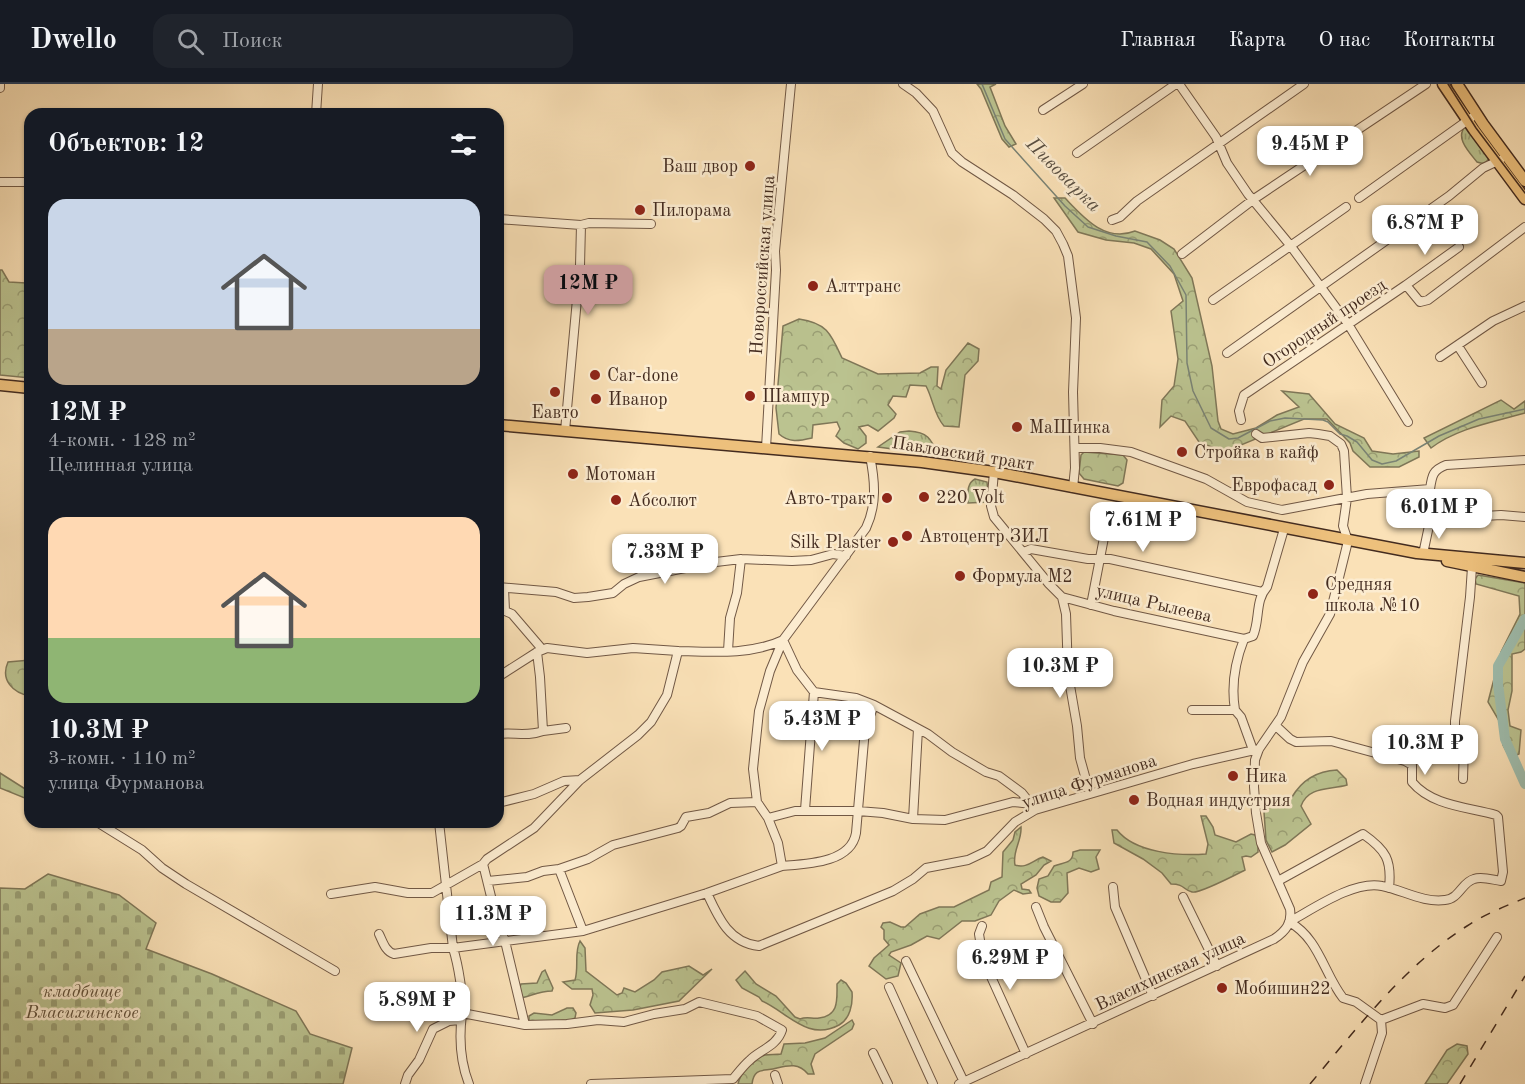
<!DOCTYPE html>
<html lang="ru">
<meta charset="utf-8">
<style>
body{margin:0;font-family:"Old Standard TT",serif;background:#20242c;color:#f1f3f6;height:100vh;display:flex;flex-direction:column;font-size:22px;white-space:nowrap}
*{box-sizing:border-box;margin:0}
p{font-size:20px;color:#9ea1a6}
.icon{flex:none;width:33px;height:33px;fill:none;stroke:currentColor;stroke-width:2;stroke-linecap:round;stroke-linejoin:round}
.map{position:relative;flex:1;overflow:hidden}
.details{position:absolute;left:24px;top:24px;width:480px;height:720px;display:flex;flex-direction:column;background:#171b24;border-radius:18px;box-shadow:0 2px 4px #0004}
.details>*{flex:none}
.price{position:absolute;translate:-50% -51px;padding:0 14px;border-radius:12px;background:#fff;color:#222;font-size:20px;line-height:39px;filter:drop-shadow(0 2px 3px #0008)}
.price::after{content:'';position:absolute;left:50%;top:36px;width:18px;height:14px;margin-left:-9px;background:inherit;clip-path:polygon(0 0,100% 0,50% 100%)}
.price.active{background:#c59692;color:#111}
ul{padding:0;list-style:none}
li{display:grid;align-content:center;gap:12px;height:318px;padding:0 24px}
li span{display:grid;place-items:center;height:186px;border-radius:18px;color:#555}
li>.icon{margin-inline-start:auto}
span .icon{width:108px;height:108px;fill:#fffc;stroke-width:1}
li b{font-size:26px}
h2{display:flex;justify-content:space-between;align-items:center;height:72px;padding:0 24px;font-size:26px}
header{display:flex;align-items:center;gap:36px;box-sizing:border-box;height:84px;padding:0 30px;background:#171b24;border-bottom:2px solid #363941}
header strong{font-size:28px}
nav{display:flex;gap:33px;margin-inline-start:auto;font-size:21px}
.search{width:420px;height:54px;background:#20242c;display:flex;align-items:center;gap:15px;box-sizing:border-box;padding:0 21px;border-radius:18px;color:#9ea1a6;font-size:22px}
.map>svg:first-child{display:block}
.grass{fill:url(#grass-tufts);stroke:#7f7758;stroke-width:1.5}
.forest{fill:url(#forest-crowns);stroke:#7f7758;stroke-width:1.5}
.cemetery{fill:url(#cemetery-stones);stroke:#7f7758;stroke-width:1.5}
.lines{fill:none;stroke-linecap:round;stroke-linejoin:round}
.stream{stroke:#7a8375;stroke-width:1.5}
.river{stroke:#9ebeaf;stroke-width:10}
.minor-casing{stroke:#715845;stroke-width:10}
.major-casing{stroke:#432b1f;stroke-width:13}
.minor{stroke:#fcecd0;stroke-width:8}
.major{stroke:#edc07c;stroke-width:10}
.tram{stroke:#432b1f;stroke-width:1.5}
.rail{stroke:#432b1f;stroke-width:1.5;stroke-dasharray:10 10;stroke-linecap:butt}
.poi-dot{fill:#8f2418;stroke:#fcecd0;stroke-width:2}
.labels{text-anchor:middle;stroke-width:5;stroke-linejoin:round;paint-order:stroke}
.poi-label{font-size:18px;fill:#432b1f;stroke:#fcecd0;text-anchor:start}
.street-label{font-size:18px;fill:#432b1f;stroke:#fcecd0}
.park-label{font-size:18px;font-style:italic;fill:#61513b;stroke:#fcecd0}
.water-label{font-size:20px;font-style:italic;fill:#5a5043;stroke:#fcecd0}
</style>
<header>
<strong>Dwello</strong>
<div class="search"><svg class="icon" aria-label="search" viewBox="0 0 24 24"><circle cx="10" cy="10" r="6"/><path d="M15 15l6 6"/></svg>Поиск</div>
<nav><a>Главная</a><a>Карта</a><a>О нас</a><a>Контакты</a></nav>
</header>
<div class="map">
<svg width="1525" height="1000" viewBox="0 0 1525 1000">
<defs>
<pattern id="grass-tufts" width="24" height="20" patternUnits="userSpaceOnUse" patternTransform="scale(1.5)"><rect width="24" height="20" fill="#bbc390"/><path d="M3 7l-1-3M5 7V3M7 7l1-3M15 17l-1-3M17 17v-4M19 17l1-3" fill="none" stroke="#9a9f75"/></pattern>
<pattern id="forest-crowns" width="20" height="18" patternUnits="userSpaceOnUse" patternTransform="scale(1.5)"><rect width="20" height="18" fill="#bbc390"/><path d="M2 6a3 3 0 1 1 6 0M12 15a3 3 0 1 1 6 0" fill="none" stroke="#9a9f75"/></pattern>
<pattern id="cemetery-stones" width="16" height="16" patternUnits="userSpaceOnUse" patternTransform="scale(1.5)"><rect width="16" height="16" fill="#bbc390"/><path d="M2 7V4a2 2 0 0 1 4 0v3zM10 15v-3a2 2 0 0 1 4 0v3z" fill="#9a9f75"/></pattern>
</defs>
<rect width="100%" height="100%" fill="#fae1b7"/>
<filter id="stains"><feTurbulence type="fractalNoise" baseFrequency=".00333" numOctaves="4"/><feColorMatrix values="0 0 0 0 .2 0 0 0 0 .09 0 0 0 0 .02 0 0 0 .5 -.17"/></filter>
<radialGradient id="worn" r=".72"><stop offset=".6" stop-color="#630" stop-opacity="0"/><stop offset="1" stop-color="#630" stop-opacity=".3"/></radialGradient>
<path class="grass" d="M1466 42 1489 74C1486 80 1482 80 1477 78 1469 68 1454 53 1466 42Z
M909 347C927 348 931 354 938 371L878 363 900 348Z
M975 395 987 398 989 418 968 419C968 410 966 400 975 395Z"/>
<path class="forest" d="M977 0H996L990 3 1005 42 1016 60 1009 63 1002 55 981 5Z
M1054 114H1065C1083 133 1105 159 1135 147L1160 156 1174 165 1192 194 1212 282 1218 337 1221 345 1233 350 1256 344 1277 331 1299 323 1282 307 1309 310 1335 340 1364 354 1372 367 1393 370 1419 367V373L1399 383H1370L1353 367 1350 359 1327 335H1304L1224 368 1199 358 1185 337 1171 332 1160 343 1162 316 1174 302 1178 275 1171 227 1183 217 1174 190 1151 165 1134 159 1106 156 1078 148Z
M28 172H30V294L0 291V186H2L9 198 26 199Z
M799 235C827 239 831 250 842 274L878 290 920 289 931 283H938L937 302 941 305 946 286 968 259 979 265 978 277 965 291 959 343 944 342C934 331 933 315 926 302L910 301 906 313 893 312 888 321 896 330 894 334 878 347 868 341 859 343 866 352V359L858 365 844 359 836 352 840 345 837 338 813 341 812 354C799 357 789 359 779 350L776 324 783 242Z
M1501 316 1514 325 1525 317V329C1494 338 1457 344 1431 364L1424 354Z
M1084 368 1123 371 1127 376 1123 399 1118 402 1084 395 1079 389 1081 371Z
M1478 491 1525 499V565L1521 568 1512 570V607L1508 626 1510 642 1521 646 1519 670 1510 674 1503 661 1501 640 1488 618 1501 568 1520 530 1519 512 1476 500 1475 495Z
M30 576V612C13 609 0 596 8 578Z
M1337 686 1346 695 1347 701C1330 706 1308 702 1301 722L1311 740 1285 761 1272 768 1266 756 1263 714 1275 712 1280 717 1292 713C1302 696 1317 687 1337 686Z
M0 689 30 708V721L25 714 0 704Z
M1201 732H1206L1213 743 1215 751 1236 758 1251 750 1255 751 1258 759V768L1251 773 1246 772 1242 773 1245 786C1237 790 1199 810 1192 808 1183 806 1185 800 1171 800L1162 789 1143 775 1114 759 1112 746H1117C1135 769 1179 772 1206 770L1208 760Z
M1021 743C1022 757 1012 767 1015 781 1027 785 1033 776 1043 773L1051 777 1044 781 1036 791 1021 800 1022 805 1029 806 1031 809 1023 810 1014 806 999 817 991 831 975 837H962L939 855 927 852 911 861 891 868 889 871 901 879 898 892 886 895 869 882 874 874 889 861 884 855V846L881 843 883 839 890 838 901 843H905L920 830 939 823H954L989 806 991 798 1002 793 1003 768 1013 756 1015 748Z
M1080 766H1100L1096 773 1099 785 1091 788 1079 784 1067 789 1068 809 1060 818H1051L1039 812 1037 804 1039 795 1048 792 1054 782C1063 778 1073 780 1073 768Z
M580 857 585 864 586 887 617 911 622 909 624 904 635 908 654 896 662 888 689 882 703 891 712 885 679 917 633 926 595 929 590 921 593 911 592 905H572L563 898 575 896C579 883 574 868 580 857Z
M545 886 553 904 552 907C538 907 530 913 516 915L521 900 537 899 542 888Z
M745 887 756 900 776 912 795 933 800 935C807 932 812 935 819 934 839 932 837 916 837 900L841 896 846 899 852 908C853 920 850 935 839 941 808 958 787 928 762 917L759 913 742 904 736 896Z
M567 924H573L576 929 575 934 571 936 533 939 529 937V932L534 929 552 931Z
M852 936 854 940 852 945 815 970 811 980 814 990H808C799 979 789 981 777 984 765 988 754 982 752 1000H738C740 989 754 974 765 971 770 970 776 971 781 970L784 960 805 959 825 954Z
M1457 960 1467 962 1468 970 1447 1000H1425L1447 966Z"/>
<path class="cemetery" d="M48 790 119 811 156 839 146 865 212 890 296 927 310 950 352 964 343 1000H0V804L25 805Z"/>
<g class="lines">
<path class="stream" d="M982 0 1005 55 1065 122 1088 143 1116 152 1147 158 1170 182 1186 211 1187 279 1193 307 1211 344 1229 355 1238 354 1270 337 1285 334 1323 336 1328 338 1340 350 1347 352 1357 358 1372 376 1382 380 1396 377 1439 352 1479 335 1525 325"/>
<path class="river" d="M1525 535 1498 582V600L1505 655 1525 700"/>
<g class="minor-casing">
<path id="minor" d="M903 0 916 9 933 27 952 69 962 78 1013 111 1044 135 1056 147 1063 160 1068 172 1076 234 1073 308 1075 384 1073 404
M1179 0 1216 53 1227 79 1248 110 1290 161 1348 240 1408 338
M0 4V0
M1043 26 1083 0
M316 30 318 0
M1077 69 1176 0
M0 98H30
M1359 114 1471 34
M498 135 581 141 589 139 651 140
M1112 136 1120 133 1137 117 1304 0
M1182 170 1254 115 1426 0
M1406 201 1459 163
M1213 216 1346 123
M1458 262 1482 299
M1227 269 1449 112 1483 84 1500 76
M1440 273 1493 237 1525 222
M1241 336 1239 327 1244 311 1406 201 1420 218 1428 216 1525 143
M565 347 580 182 581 141
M766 364 776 186 775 167 791 0
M1075 364H1100L1131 368 1206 395 1247 418 1282 426 1367 410 1430 405C1432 391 1433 386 1446 381L1525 376
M994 388 991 422 994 433 1049 500 1062 513 1114 527 1244 555C1235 578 1231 602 1235 626
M1024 468 1031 465 1088 475H1110L1262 508
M1423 470 1430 437 1434 435 1501 431 1525 433
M498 503 556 508 574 514 588 513 613 509 624 500 639 493 716 478 741 475 792 477 811 476 833 470 846 472
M504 504 505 527
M1062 513 1066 530 1068 590 1077 642 1080 674 1090 710
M1091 521 1107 438
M498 527H505L512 530 542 565
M1244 555 1253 552C1260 536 1255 516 1267 503L1284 445
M728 567 730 534 737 509 741 475
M498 593 537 568 547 564 587 569 633 564 678 567
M1192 626H1235L1241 633 1253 666
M1276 642 1290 655 1296 658 1331 657 1405 677 1412 681V698C1432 722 1468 723 1496 731L1498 733 1503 788 1501 797C1493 796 1482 792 1474 795 1462 798 1459 815 1445 816 1423 819 1403 806 1382 802 1354 796 1313 825 1289 838
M543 647 566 644
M498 650C515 648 526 653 543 647L540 593 537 568
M1463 695 1464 662 1461 656 1455 649V637L1470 513 1472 483
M498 719 534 710 564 697 580 696
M805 726 814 608
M768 734 795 727H858L883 729 913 735 945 736 1013 718 1031 720
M913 735 918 645
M97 738 142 766 162 784 186 800 335 887
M439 738 453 864 583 847 707 809 782 782 778 759 768 734 757 718 753 685 759 627 770 587 783 556 797 586 814 608 856 614 874 621 928 650 952 668 986 688 999 692 1022 709 1030 719
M483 780 497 837 505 857 525 941
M782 782C807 780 851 779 856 749L865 645 874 621
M559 785 583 847
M488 797 527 793 543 787 559 785 588 775 613 761 678 744 681 742 686 733 709 729 730 719 757 718
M1278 797 1363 750C1386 766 1392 776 1389 804
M1113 803 1115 823 1153 912
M707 809C718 833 729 859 759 862L893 807 913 795 926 784 968 776 987 767 1015 738 1035 726 1193 680 1259 665
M331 810 375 803 408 809H432L483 780 487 775 534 744 580 696 638 651 651 638 667 611 678 567C713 568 751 571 783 556L866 444C877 421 875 397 870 372
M1183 813 1217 882
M1036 823 1044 843 1093 940
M1289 838C1319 854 1324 890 1343 914L1356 918 1381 936
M982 842 979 850 983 875 1026 970
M379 850C383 858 385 867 394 870L431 864H453C458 880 464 913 462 930 459 953 460 977 469 1000
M906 877 964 998
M889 903 933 1000
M462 929 525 941 567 940 598 936 624 938 654 930 685 925 699 918 757 932 782 946C777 962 760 966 750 976 743 982 738 989 733 995L591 1000
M1381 936 1423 920 1445 924 1453 921 1497 853
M873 969 888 1000
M775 991 778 1000
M405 1000 408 991 419 976 433 945 449 937 460 936
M959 1000 1274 855C1286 847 1292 839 1290 825L1261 759 1256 729 1254 703 1255 676 1259 665 1281 633 1303 578 1330 530 1348 457 1343 442 1347 414 1344 367 1341 360 1330 352 1318 350 1309 349 1262 354 1256 350
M1365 1000 1382 949 1381 936"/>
</g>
<g class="major-casing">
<path id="major" d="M1443 0 1474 46 1525 115
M1457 0 1483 40 1525 97
M0 301 30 304
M498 341 922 378 994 388 1417 469 1525 479
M1447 477 1525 493"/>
</g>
<use href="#minor" class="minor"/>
<use href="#major" class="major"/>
<path class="tram" d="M1448 0 1476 44 1525 109"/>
<path class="rail" d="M1310 1000C1358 943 1404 882 1467 842 1485 830 1506 822 1525 814
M1460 1000 1525 892"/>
</g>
<g class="poi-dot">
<circle cx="750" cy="82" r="6"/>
<circle cx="640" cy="126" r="6"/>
<circle cx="813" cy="202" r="6"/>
<circle cx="595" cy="291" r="6"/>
<circle cx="555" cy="308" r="6"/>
<circle cx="750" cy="312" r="6"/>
<circle cx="596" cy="315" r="6"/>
<circle cx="1017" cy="343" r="6"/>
<circle cx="1182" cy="368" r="6"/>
<circle cx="573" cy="390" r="6"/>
<circle cx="1329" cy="401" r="6"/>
<circle cx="924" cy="413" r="6"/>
<circle cx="887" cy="414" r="6"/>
<circle cx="616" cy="416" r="6"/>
<circle cx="907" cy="452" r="6"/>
<circle cx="893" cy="458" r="6"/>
<circle cx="960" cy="492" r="6"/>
<circle cx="1313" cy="510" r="6"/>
<circle cx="1233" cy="692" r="6"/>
<circle cx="1134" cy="716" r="6"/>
<circle cx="1222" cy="904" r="6"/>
</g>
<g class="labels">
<g class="poi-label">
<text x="738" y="88" text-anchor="end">Ваш двор</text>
<text x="652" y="132">Пилорама</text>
<text x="825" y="208">Алттранс</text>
<text x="607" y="297">Car-done</text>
<text x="762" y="318">Шампур</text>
<text x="608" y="321">Иванор</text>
<text x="555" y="334" text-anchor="middle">Еавто</text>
<text x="1029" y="349">МаШинка</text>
<text x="1194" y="374">Стройка в кайф</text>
<text x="585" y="396">Мотоман</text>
<text x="1317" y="407" text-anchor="end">Еврофасад</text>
<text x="936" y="419">220 Volt</text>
<text x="875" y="420" text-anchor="end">Авто-тракт</text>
<text x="628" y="422">Абсолют</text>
<text x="919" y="458">Автоцентр ЗИЛ</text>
<text x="881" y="464" text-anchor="end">Silk Plaster</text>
<text x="972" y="498">Формула М2</text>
<text x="1325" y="506">Средняя<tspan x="1325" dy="21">школа №10</tspan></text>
<text x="1245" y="698">Ника</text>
<text x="1146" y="722">Водная индустрия</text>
<text x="1234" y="910">Мобишин22</text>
</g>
<g class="street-label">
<text transform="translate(762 181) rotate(-86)" y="6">Новороссийская улица</text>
<text transform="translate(1324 239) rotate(-34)" y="6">Огородный проезд</text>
<text transform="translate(963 369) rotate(9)" y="6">Павловский тракт</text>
<text transform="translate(1154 519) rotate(13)" y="6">улица Рылеева</text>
<text transform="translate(1089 697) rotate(-18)" y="6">улица Фурманова</text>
<text transform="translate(1170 887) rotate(-25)" y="6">Власихинская улица</text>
</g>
<g class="park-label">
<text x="82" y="913">кладбище<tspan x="82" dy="21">Власихинское</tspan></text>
</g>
<g class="water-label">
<text transform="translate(1064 90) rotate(45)" y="7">Пивоварка</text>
</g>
</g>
<rect width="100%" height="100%" filter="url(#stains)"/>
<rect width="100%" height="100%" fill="url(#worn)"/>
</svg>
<b class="price" style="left:1310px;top:93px">9.45M ₽</b>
<b class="price" style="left:1425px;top:172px">6.87M ₽</b>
<b class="price active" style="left:588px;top:232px">12M ₽</b>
<b class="price" style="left:1439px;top:456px">6.01M ₽</b>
<b class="price" style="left:1143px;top:469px">7.61M ₽</b>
<b class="price" style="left:665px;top:501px">7.33M ₽</b>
<b class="price" style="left:1060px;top:615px">10.3M ₽</b>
<b class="price" style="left:822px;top:668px">5.43M ₽</b>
<b class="price" style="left:1425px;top:692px">10.3M ₽</b>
<b class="price" style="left:493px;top:863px">11.3M ₽</b>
<b class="price" style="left:1010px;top:907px">6.29M ₽</b>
<b class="price" style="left:417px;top:949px">5.89M ₽</b>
<section class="details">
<h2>Объектов: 12<svg class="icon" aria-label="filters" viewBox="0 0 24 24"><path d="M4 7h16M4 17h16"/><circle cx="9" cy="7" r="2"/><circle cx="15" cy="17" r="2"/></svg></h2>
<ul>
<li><span style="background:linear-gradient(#c9d6e8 70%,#b9a48a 0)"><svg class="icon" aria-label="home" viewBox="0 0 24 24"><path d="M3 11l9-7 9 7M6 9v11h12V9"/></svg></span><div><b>12M ₽</b><p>4-комн. · 128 m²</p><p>Целинная улица</p></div></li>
<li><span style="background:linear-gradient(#ffd9b3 65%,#8fb573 0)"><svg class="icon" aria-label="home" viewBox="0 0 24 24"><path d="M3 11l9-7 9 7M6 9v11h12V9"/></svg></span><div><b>10.3M ₽</b><p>3-комн. · 110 m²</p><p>улица Фурманова</p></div></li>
</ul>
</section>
</div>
